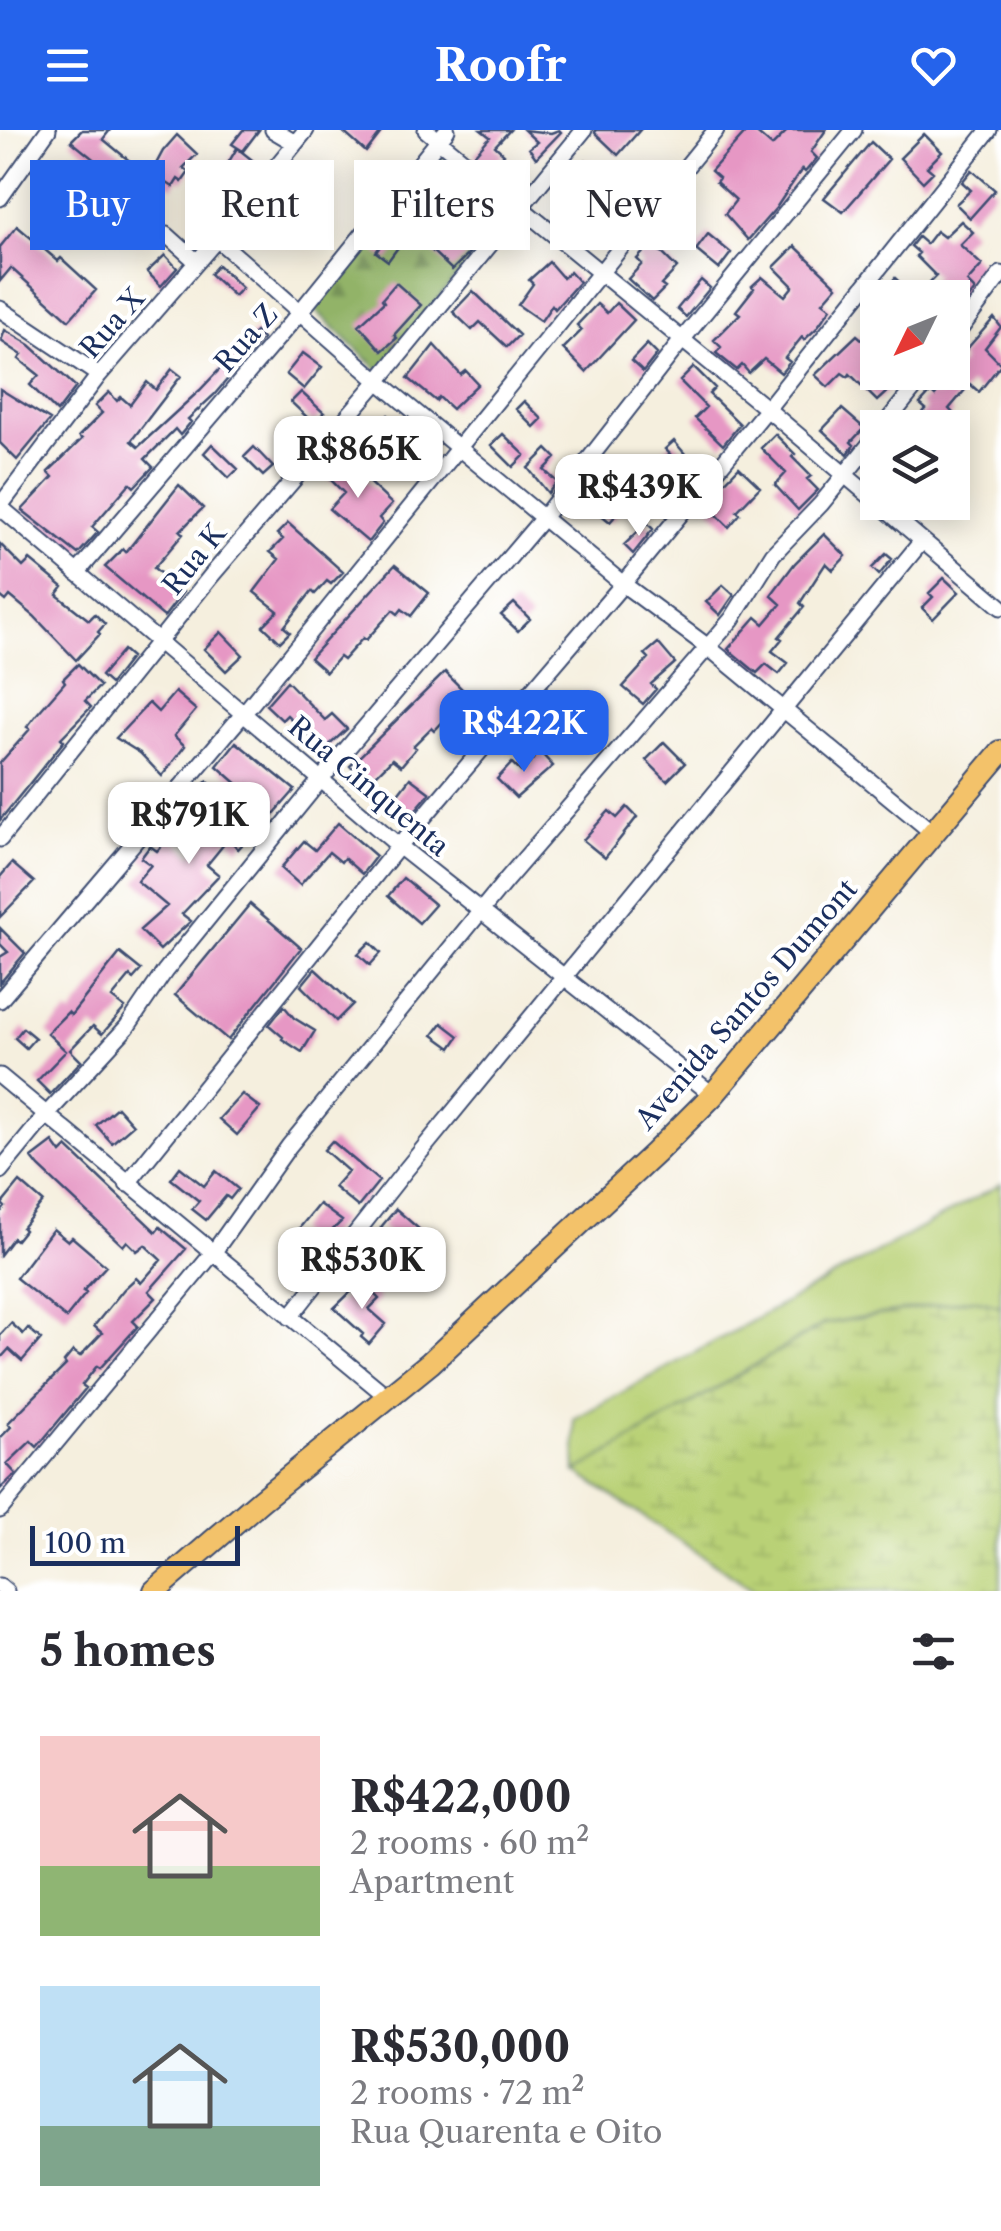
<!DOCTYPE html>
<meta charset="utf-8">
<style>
body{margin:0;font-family:"Libre Caslon Text",serif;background:#f2f2f3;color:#2b2b33;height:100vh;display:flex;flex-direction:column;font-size:38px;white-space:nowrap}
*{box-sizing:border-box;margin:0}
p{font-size:32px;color:#7c7c81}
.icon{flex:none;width:55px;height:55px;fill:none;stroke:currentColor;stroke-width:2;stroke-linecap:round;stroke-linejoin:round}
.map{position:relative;height:1461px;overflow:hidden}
.sheet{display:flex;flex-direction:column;background:#fff;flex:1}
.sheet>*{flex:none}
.guide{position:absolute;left:30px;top:30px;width:942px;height:90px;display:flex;gap:20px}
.needle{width:65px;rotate:227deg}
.controls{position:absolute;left:860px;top:150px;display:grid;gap:20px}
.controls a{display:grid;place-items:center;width:110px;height:110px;border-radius:0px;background:#fff;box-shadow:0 5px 25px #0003;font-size:50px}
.scale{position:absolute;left:30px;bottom:25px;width:210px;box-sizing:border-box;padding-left:10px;border:5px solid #1b2f5e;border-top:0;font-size:28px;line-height:35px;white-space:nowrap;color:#1b2f5e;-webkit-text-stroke:8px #fff;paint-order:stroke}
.price{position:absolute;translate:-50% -85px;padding:0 22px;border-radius:20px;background:#fff;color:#222;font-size:32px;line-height:65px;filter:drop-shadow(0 2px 5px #0008)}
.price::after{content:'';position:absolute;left:50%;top:60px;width:30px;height:22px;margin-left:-15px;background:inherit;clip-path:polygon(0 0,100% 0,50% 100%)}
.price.on{background:#2563eb;color:#fff}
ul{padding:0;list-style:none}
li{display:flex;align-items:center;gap:30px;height:250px;padding:0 40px}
li span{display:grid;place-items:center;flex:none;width:280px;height:200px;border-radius:0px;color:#555}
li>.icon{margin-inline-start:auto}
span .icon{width:120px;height:120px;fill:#fffc;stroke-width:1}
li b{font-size:42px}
h2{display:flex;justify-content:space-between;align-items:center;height:120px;padding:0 40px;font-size:42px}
.chip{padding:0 35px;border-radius:0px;background:#fff;box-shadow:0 5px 25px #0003;font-size:35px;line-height:90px}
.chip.on{background:#2563eb;color:#fff}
header{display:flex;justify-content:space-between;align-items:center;height:130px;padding:0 40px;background:#2563eb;color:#fff;font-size:45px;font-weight:700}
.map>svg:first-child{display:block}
.grass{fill:#b9d176;stroke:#6a806a;stroke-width:2.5}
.forest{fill:url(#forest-firs);stroke:#567162;stroke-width:2.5}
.wetland{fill:url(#wetland-marsh);stroke:#6a806a;stroke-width:2.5}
.building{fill:#e697c4}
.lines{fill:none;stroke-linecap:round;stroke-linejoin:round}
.minor-casing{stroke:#3c4c71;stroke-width:19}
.primary-casing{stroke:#3c4c71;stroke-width:26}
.minor{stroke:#fff;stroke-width:15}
.primary{stroke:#f3c26a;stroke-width:22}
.labels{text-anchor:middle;stroke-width:8;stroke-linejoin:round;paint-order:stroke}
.street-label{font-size:28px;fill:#1b2f5e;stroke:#fff}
</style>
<header><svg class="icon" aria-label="menu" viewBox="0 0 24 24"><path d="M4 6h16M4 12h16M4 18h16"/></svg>Roofr<svg class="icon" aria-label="heart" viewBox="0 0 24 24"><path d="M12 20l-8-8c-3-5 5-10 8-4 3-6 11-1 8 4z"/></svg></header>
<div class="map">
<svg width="1001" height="1461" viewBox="0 0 1001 1461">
<defs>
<pattern id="forest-firs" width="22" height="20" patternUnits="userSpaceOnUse" patternTransform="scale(2.5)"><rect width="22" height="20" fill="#92b367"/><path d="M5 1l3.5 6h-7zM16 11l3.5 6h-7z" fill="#769258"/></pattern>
<pattern id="wetland-marsh" width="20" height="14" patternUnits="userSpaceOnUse" patternTransform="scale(2.5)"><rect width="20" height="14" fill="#b9d176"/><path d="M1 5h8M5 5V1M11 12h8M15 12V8" fill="none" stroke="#9eb468"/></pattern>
</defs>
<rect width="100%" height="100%" fill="#fff"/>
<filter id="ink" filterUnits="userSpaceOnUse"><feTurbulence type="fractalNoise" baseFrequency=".01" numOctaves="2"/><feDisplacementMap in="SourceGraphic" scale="20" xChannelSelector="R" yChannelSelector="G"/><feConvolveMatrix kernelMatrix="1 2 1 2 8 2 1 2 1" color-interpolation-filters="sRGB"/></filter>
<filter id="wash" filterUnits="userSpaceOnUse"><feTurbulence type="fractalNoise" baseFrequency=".0048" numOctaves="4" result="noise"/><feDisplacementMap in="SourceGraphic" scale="40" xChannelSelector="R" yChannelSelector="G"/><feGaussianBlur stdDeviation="2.25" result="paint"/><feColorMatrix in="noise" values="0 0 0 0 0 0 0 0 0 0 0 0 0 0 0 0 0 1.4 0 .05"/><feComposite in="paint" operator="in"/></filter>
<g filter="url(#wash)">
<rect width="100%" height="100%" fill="#f5efde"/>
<path class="grass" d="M1001 1054V1176L973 1169 824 1194 576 1342 574 1289Z"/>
<path class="forest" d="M440 25 511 79 380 242 313 178Z"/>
<path class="wetland" d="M973 1169 1001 1176V1461H756L576 1342 824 1194Z"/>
<g id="blocks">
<path class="building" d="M82 0H110L103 9 149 47 163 21 177 5 197 24 183 38 189 42 182 52 178 49 173 57 167 53 144 75 159 89 138 112 126 100 131 94 111 77 107 81 93 68 113 45 71 11Z
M243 0H259L243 21 232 14Z
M341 0H383L366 22Z
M481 0H510L495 16 504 24 491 39 474 25 490 7Z
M524 0 551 3 559 0 561 2 536 28 529 18 537 12Z
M595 0H640L618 25 595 3Z
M748 0H753L772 16 788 0H826L811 22 817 28 805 42 802 39 776 78 748 110 725 84 736 70 716 52 719 48 711 41Z
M924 4 942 22 927 37 933 42 923 52 900 28Z
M871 12 889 29 843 82 824 68Z
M237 18 261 37 216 92 203 80 218 61 213 58Z
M586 30 610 49 607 52 636 71 625 88 616 82 589 109 576 96 583 89 558 64 579 44 577 42Z
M972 40 995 60 970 88 956 74 971 60 962 52Z
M490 69 500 77 467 120 469 123 452 140 429 118 456 91 452 87 465 70 480 82Z
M961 91 973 102 960 115 982 135 967 152 975 160 964 174 957 168H934L924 158 936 146 916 126 919 123 911 116 918 107 926 114 936 101 944 107Z
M17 96 58 131 61 128 96 160 69 190 11 138 0 151V117Z
M394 96 407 105 388 131 376 122Z
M708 104 731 123 719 139 696 120Z
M652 113 677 138 661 155 665 158 652 171 628 149 642 134 637 129Z
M795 116 837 156 823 172 831 178 816 199 804 210 802 207 785 228 790 232 781 243 764 229 749 243 742 235 737 240 716 223 721 217 714 210 740 184 736 181 754 158 752 156 762 147 785 166 793 156 774 137Z
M165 125 177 138 161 156 147 142Z
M549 132 563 148 570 142 579 152 555 179 552 175 541 191 518 175 533 154 529 150Z
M218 135 242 158 234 166 210 144Z
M895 148 916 168H878Z
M701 150 710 158 686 187 677 179Z
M396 153 421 175 394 205 397 208 382 221 359 195 384 172 382 169Z
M473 161 519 205 507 217 480 192 472 200 453 182Z
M616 173 634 190 586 242 563 219 582 200 577 195 597 174 607 183Z
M994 188 1001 197 985 218 1001 234 979 262 970 254 949 279 953 283 940 298H908L926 279 920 274 931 262 935 266 963 231 959 228Z
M5 200 30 215 76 257 57 282 30 255 39 245 19 229 22 225 1 211Z
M255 202 262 209 214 265 188 289 191 292 180 305 175 299 145 329 153 337 134 357 130 353 92 397 98 402 78 424 22 380 53 347 48 342 82 309 79 306 102 283 95 276 109 262 117 271 121 267 130 275 147 252 156 260 172 239 181 246 131 311 138 317 200 260Z
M857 205 878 223V242H892L882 251 890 259 877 271 850 244 848 247 842 243 828 257 815 245Z
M647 214 657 224 643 242 631 231Z
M434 215 461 245 466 241 478 254 452 279 439 267 436 271 408 248Z
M303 223 322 237 304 259 286 244Z
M694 237 715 258 709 264 740 294 723 315 695 288 706 277 680 251Z
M0 259 50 290 17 330 0 313Z
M301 262 324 283 313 293 291 272Z
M524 271 542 289 534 297 516 279Z
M842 279 864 298 851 312 854 315 848 324 822 300Z
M388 285 413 310 394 329 369 304Z
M503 304 525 325 513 337 491 315Z
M775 304 795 324 792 327 811 346 807 349 818 360 798 380 775 355 786 343 761 318Z
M674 311 691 331 681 340 687 346 672 360 653 341 670 324 665 319Z
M212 314 238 339 229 348 204 323Z
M254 317 273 337 263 346 244 327Z
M547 319 556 328 544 340 557 352 548 363 528 338Z
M342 327 392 374 379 388 383 393 368 412 329 379 344 363 330 349 335 344 330 339Z
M739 337 760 357 737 381 740 384 729 397 710 378 722 365 717 360Z
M179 355 203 378 180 401 183 404 154 438 183 462 164 487 105 437 123 419 126 422Z
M596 355 623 377 610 392 583 370Z
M288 393 343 442 331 454 327 451 315 464 312 461 284 497 290 502 280 512 263 496 278 481 254 462 279 429 270 422 283 409 277 404Z
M647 393 653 399 633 424 624 415Z
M824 404 846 426 833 440 826 433 800 473 804 477 779 507 782 509 772 521 788 533 779 544 766 534 757 543 728 519 756 487 764 494 781 474 771 465 795 433Z
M0 414 23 437 30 430 63 457 57 465 89 490 95 484 105 494 98 502 100 504 76 530 34 486 10 466 6 471 0 466Z
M886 424 892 429 879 445 872 438Z
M395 435 429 463 411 486 402 479 398 484 393 480 366 510 363 508 343 530 339 527 326 542 310 528Z
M944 448 959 462 933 489 922 478 933 467 929 463Z
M723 455 734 465 720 485 706 472Z
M514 473 530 489 518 501 501 485Z
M221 502 243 525 226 541 204 519Z
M658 513 675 533 651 554 656 559 643 574 623 557 649 528 645 524Z
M123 520 131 527 110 554 101 546Z
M78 534 100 556 85 571 91 577 61 608 64 611 0 690V633L30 599 27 597 37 584 65 552 63 549Z
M445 542 468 565 434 601 431 598 413 616 416 618 401 636 392 629 367 654 350 636Z
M287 551 325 590 332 584 347 599 324 620 287 585 282 590 266 575Z
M175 562 196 580 174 606 185 616 162 646 140 623 116 608 149 573 158 582Z
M586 563 599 576 566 612 548 594 573 569 576 572Z
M236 612 295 660 273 685 217 636Z
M664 612 685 633 667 651 646 630Z
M540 622 553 636 516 668 497 649 512 633 521 642Z
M410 648 430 663 411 685 393 670Z
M207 651 257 699 238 719 229 708 207 735 219 745 182 784 191 791 160 820 140 800 167 776 137 751 151 735 141 728 150 716 157 721 170 706 192 725 218 693 197 672 202 668 196 662Z
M627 677 637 687 605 728 583 710 609 681 617 688Z
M338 693 376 726 362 744 344 728 341 732 329 722 300 755 281 738 304 711 315 720Z
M12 733 34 752 0 787V747Z
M403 748 435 775 419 793 388 766Z
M250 774 301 818 228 910 175 865Z
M0 798 25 823 0 853V827L8 822 0 814Z
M370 812 381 823 370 835 358 824Z
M120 823 141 840 133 849 130 846 112 868 125 878 102 904 93 896 70 920 81 931 50 964 37 951 66 921 47 903 68 882 71 885Z
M315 839 353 874 336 891 301 856Z
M284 876 294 888 315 901 302 922 282 909 283 907 269 895Z
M442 893 459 906 451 918 433 905Z
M23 898 35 908 26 918 15 908Z
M242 964 260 978 237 1005 219 989Z
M117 977 133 995 112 1013 96 995Z
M332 1011 379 1051 358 1077 334 1057 348 1041 324 1020Z
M53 1012 61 1023 67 1017 156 1102 160 1097 186 1119 149 1161 156 1168 133 1191 138 1196 100 1238 97 1236 82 1255 86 1258 37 1317 31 1311 7 1334 16 1344 0 1359V1308L11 1297 8 1293 66 1235 64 1232 73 1221 80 1226 102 1203 94 1196 124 1159 136 1148 141 1153 161 1130 145 1115 137 1121 127 1111 123 1116 39 1037 32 1028Z
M180 1037 204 1056 216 1041 238 1059 230 1069 226 1066 206 1090 192 1079 199 1071 171 1049Z
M20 1052 43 1072 22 1098 24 1100 16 1110 13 1108 0 1125V1083L5 1077 2 1074Z
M319 1074 342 1091 315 1117 297 1101Z
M396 1079 428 1107 413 1125 381 1097Z
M53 1099 68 1111 72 1107 106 1136 83 1161 86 1163 66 1188 16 1148Z
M362 1151 379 1169 369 1179 386 1194 369 1214 361 1207 363 1204 334 1178Z
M11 1193 23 1204 28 1198 41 1209 22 1231 9 1219 0 1229V1205Z"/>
</g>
</g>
<g filter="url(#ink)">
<use href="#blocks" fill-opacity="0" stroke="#3c4c71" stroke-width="2.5"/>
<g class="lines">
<g class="minor-casing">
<path id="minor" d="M273 0 295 13
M426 0 767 279 1001 477
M0 68 48 0
M167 105 197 132
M217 109 378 251 623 454 708 517 933 703
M0 179 99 245
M952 210 1001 144
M882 298 927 242
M0 376 99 245 217 109 306 0
M0 377 399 716 713 965
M77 443 300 182 447 0
M0 709 211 446 378 251 584 0
M0 870 244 583 716 0
M0 946 389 1268
M0 1041 46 985 127 897 165 841 322 648 543 388 682 210 854 0
M127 1054 399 716 623 454 767 279 989 0
M290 1187 404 1042 922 411
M0 1380 213 1123 289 1016 507 749 732 489 773 424 821 374 878 304
M0 1456 6 1461"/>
</g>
<g class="primary-casing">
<path id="primary" d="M155 1461 261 1370 430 1233 655 1023 713 965 1001 622"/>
</g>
<use href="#minor" class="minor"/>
<use href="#primary" class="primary"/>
</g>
</g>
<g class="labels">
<g class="street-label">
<text transform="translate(112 193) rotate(-49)" y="10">Rua X</text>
<text transform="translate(246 208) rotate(-49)" y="10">Rua Z</text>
<text transform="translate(194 429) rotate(-51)" y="10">Rua K</text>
<text transform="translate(369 656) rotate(40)" y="10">Rua Cinquenta</text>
<text transform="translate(746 874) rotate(-49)" y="10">Avenida Santos Dumont</text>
</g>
</g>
</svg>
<div class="controls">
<a><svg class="needle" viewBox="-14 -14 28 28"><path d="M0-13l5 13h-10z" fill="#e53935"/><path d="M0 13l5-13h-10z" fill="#7c7c81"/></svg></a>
<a><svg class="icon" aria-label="layers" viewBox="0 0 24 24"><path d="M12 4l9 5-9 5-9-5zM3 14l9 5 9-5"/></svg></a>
</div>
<div class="scale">100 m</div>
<b class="price" style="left:358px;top:371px">R$865K</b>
<b class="price" style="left:639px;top:409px">R$439K</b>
<b class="price on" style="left:524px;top:645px">R$422K</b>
<b class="price" style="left:189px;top:737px">R$791K</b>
<b class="price" style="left:362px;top:1182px">R$530K</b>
<div class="guide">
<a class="chip on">Buy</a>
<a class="chip">Rent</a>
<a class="chip">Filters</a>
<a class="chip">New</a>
</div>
</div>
<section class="sheet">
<h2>5 homes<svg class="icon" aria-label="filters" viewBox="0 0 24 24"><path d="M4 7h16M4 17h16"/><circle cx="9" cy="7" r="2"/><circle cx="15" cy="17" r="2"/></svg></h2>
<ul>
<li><span style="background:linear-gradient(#f6c9c9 65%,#8fb573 0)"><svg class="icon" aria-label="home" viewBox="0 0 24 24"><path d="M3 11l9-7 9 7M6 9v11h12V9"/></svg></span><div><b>R$422,000</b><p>2 rooms · 60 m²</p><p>Apartment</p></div></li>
<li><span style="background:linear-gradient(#bfe0f5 70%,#7fa58c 0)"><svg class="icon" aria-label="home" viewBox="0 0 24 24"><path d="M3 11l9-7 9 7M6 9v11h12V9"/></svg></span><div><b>R$530,000</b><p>2 rooms · 72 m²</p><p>Rua Quarenta e Oito</p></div></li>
</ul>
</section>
